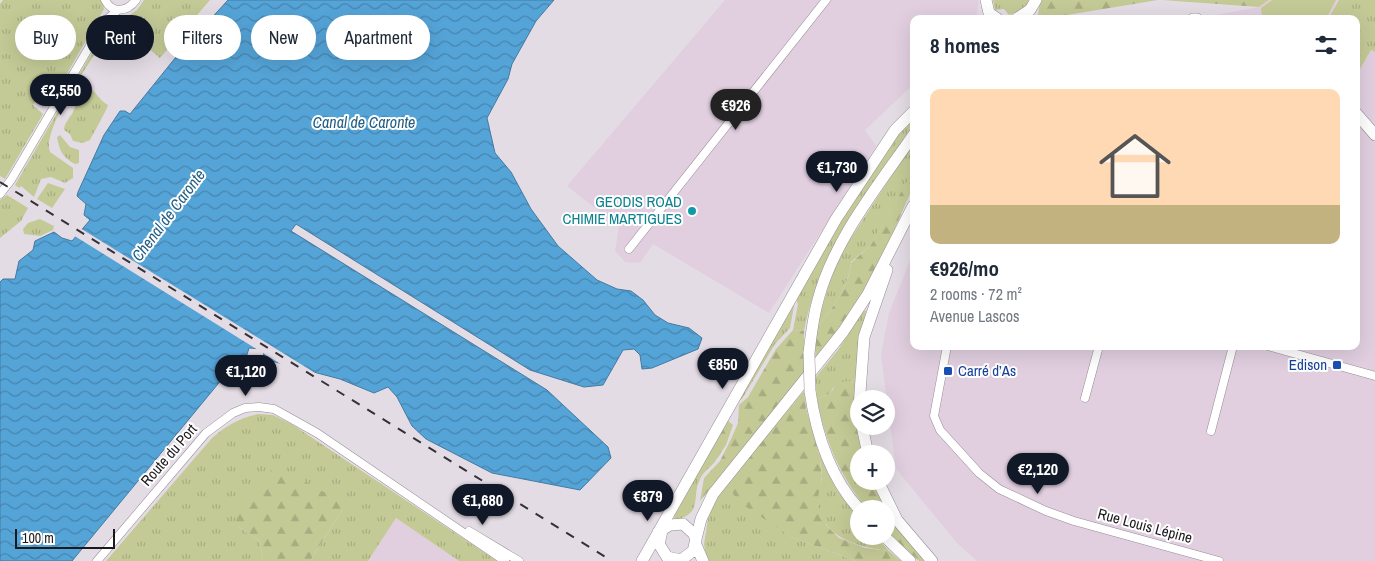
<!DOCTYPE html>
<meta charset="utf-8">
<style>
body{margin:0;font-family:"Archivo Narrow",sans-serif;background:#f2f2f3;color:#1f2937;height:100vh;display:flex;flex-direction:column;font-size:19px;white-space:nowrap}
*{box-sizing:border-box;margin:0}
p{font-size:16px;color:#747a83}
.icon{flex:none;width:28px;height:28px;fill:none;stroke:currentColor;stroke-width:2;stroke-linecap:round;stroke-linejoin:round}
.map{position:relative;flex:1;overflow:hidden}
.sheet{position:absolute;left:910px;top:15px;width:450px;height:335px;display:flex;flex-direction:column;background:#fff;border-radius:10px;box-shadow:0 5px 20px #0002}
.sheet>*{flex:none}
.top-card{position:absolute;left:15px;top:15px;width:475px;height:45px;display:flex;gap:10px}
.fabs{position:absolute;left:850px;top:390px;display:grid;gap:10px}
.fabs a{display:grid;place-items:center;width:45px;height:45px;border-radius:50%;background:#fff;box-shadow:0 5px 20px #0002;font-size:25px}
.scale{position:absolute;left:15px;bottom:12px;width:100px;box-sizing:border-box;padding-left:5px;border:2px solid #1c191c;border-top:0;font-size:14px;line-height:18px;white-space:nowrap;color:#1c191c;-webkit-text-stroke:4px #fff;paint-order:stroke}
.price{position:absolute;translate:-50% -42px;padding:0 11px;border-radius:18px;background:#111827;color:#fff;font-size:16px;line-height:32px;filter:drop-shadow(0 1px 2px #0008)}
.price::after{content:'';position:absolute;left:50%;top:30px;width:15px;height:11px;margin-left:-8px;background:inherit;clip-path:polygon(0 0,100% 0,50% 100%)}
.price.current{background:#222;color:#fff}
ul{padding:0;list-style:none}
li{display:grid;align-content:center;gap:10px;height:265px;padding:0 20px}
li span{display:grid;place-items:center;height:155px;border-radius:10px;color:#555}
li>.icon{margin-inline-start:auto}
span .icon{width:90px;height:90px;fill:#fffc;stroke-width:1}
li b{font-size:21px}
h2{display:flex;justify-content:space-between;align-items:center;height:60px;padding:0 20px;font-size:21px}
.tag{padding:0 18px;border-radius:22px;background:#fff;box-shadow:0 5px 20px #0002;font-size:18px;line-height:45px}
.tag.current{background:#111827;color:#fff}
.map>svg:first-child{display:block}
.industrial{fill:#e1cfe0}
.grass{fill:url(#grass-tufts)}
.forest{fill:url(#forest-firs)}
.pitch{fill:#c4ca96}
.water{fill:url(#water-waves);stroke:#447aa0}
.pier{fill:#e4dce4}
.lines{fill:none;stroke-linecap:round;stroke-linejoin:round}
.street-casing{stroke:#958d95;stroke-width:9}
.secondary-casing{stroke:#958d95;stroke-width:12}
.street{stroke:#fff;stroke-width:8}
.secondary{stroke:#fff;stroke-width:11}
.rail{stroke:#353135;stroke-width:2;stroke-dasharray:9 9;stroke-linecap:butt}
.secondary-bridge-casing{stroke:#958d95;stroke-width:12;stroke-linecap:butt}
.secondary-bridge{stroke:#fff;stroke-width:11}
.culture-dot{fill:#0f9aa8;stroke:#fff;stroke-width:2}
.transit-dot{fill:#1a4fb4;stroke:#fff;stroke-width:2}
.labels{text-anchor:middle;stroke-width:4;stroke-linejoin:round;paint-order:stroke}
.culture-label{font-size:15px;fill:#0d838f;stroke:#fff;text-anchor:end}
.transit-label{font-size:15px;fill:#164399;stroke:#fff;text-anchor:end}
.street-label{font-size:15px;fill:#1c191c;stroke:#fff}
.water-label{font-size:16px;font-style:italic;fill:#245e82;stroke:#fff}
</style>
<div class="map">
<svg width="1375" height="561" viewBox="0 0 1375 561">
<defs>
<pattern id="grass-tufts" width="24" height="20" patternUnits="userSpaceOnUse" patternTransform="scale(1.25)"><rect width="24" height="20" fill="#c4ca96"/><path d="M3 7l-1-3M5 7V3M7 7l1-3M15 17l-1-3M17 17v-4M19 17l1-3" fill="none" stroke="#a8ad81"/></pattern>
<pattern id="forest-firs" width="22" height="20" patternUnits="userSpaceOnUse" patternTransform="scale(1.25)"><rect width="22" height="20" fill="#c4ca96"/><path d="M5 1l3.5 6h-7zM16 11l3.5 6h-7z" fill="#a8ad81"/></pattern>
<pattern id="water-waves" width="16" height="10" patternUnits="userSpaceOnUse" patternTransform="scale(1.25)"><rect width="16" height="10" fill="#55a4d8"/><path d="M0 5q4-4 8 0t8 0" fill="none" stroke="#4685ae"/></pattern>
</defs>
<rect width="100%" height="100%" fill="#e4dce4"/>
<path class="industrial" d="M725 0H979L976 19H914V84L865 130 876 146 769 313 653 244 640 263 625 262 615 251 619 227 567 186Z
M1269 0H1339L1328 19H1193L1259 7Z
M1371 50 1375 52V561H977L958 544 896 469 881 355 889 313 914 251V346H1356V76Z
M396 518 459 561H368Z"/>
<path class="grass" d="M3 0H102L104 9 57 91 45 85 33 105 43 114 5 179 0 176V4Z
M144 0H210L160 58 127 31 128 16 137 10Z
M993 0H1030L1022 10 1009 15 1004 9 995 10Z
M1339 0H1375V52L1371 50 1356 76V19H1328Z
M108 30 109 33C95 55 41 129 50 152L73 168V178L65 183 51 177 41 179 34 197 21 186 19 188 15 185 104 32Z
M82 84C94 86 97 99 108 105 106 112 94 132 90 140L83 143 73 141 70 134 64 130C64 123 70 118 73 112 78 102 75 92 82 84Z
M914 116V123C870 188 819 252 804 331L793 330 798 304 796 299 830 238 896 138Z
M60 135 70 147 79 150V163L75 164C63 158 59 150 57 137Z
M914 141V169L905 186 871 245 851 262C849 287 832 310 816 328L833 271 849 241Z
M48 183 65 189 52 208 37 199Z
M7 195 28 208 21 221 0 238V200Z
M40 219 54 226 53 230 40 236 24 234 23 229 28 223Z
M792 303 794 306 790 328 775 344 742 399 738 400Z
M863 310 866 311 860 339 855 384 852 381 833 388 830 394 817 399 815 378 838 350Z
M258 414 273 415 293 425 497 561H459L396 518 368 561H310L342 510 237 526 260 541 263 561H106L212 438C226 426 239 418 258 414Z
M819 453 837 490 859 519V536H875L889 551C859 547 824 539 817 504 815 495 821 485 822 477 822 469 820 461 819 453Z
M705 457 714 463C710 467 704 472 701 477 690 496 705 513 675 520L674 515Z
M726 484 791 537 856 561H707L704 544 708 519 705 517 709 508Z"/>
<path class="forest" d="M1040 0H1158L1043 19 1038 16Z
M1162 0H1269L1259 7Z
M914 169V185L875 273 862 296 815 363 816 328C832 310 849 287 851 263L871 245Z
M793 330 804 331V377L700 501 704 478 720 461 731 439 738 423 739 405 748 397 776 349Z
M852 381 855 384 857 418 864 454H859V481H874L926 561H919L886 531V509H867C840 476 825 441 817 399L830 394 838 382Z
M804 391 806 408 819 453 822 476 817 503 826 525 839 538 865 548 889 551 901 561H856L791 537 739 502 726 484Z
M727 420 733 425 726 445 714 463 706 459 705 457Z
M276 465 338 500 342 510 310 561H263L260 541 237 526 235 516 246 495Z"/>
<path class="pitch" d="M1272 0H1336L1326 19H1262L1261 8Z"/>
<path class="water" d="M228 0H554L536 21 512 64 508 79 487 118 495 153 511 172 531 209 558 246 597 280 617 289 631 291 643 300 655 315 668 323 689 328 702 338 698 349 652 368 642 369 640 355 634 349 623 350 603 385 584 387 530 370 296 224 291 231 547 390 608 447 611 458 580 490 492 473 426 439 412 426 397 397 388 387 374 393 340 379 268 360 264 358 263 349 249 348 246 358 227 373 72 561H0V282L3 279H15L19 261 33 250 35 241 54 232 62 238 72 241 90 220 84 215 86 204 77 196 78 192 104 135 120 111H125L130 114 176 57Z"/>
<path class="pier" d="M80 228 122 254 320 376 287 368 73 235Z"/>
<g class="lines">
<g class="street-casing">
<path id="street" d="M105 0C112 14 127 12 136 0
M0 194 11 180 104 22 118 10
M629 249 826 0
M947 346 934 416 940 430 979 473 999 489 1046 511 1074 521 1219 561
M1268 346 1375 376
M1085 398 1099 346
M1211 431 1233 346
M469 531 519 561
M97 561 206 433 233 413 245 408 259 407 274 409 317 433 505 561"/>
</g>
<g class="secondary-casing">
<path id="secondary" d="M986 0 989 13 998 19
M1016 19 1030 10 1036 0
M1193 19H1197
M1356 113 1375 135
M809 353C811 335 813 318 818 300 834 239 879 185 914 134
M810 391C816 433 830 477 859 509
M859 407 864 337 887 270
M862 426 868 454
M878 481 897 520 932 561
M662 531 659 544 667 557 681 560 693 551 701 519 713 494 843 332 868 294 913 206
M658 532 670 525 683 524 694 534 696 541
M884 536 910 561
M696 545 703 561
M642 561 836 219 895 130 914 111"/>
</g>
<use href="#street" class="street"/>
<use href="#secondary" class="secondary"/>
<path class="rail" d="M0 182 612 561"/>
<g class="secondary-bridge-casing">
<path id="secondary-bridge" d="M809 353 810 391"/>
</g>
<use href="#secondary-bridge" class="secondary-bridge"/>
</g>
<circle class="culture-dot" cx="692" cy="211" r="5"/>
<g class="transit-dot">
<rect x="1332" y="360" width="10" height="10" rx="2.5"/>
<rect x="943" y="366" width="10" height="10" rx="2.5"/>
</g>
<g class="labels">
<g class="culture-label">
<text x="682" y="207">GEODIS ROAD<tspan x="682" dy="17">CHIMIE MARTIGUES</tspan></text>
</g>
<g class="transit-label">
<text x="1327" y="370">Edison</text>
<text x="958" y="376" text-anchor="start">Carré d’As</text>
</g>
<g class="street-label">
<text transform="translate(169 455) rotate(-49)" y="5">Route du Port</text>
<text transform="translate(1145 526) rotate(15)" y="5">Rue Louis Lépine</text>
</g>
<g class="water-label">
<text x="364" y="128">Canal de Caronte</text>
<text transform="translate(168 215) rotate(-53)" y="6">Chenal de Caronte</text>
</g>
</g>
</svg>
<div class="fabs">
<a><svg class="icon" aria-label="layers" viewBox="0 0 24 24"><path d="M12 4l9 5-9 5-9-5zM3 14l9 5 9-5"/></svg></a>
<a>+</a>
<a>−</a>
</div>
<div class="scale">100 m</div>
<b class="price" style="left:61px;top:116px">€2,550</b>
<b class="price current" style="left:736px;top:131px">€926</b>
<b class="price" style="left:837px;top:193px">€1,730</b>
<b class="price" style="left:723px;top:390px">€850</b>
<b class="price" style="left:246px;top:397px">€1,120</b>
<b class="price" style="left:1038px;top:495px">€2,120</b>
<b class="price" style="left:648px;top:522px">€879</b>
<b class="price" style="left:483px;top:526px">€1,680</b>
<div class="top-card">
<a class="tag">Buy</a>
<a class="tag current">Rent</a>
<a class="tag">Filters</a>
<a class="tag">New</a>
<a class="tag">Apartment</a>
</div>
<section class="sheet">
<h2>8 homes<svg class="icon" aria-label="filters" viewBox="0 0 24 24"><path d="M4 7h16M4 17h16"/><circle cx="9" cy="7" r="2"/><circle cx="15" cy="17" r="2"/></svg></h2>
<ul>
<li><span style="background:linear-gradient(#ffd9b3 75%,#c2b280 0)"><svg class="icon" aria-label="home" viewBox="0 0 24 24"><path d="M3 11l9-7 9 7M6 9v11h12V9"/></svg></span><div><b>€926/mo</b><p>2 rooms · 72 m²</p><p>Avenue Lascos</p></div></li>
</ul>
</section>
</div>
